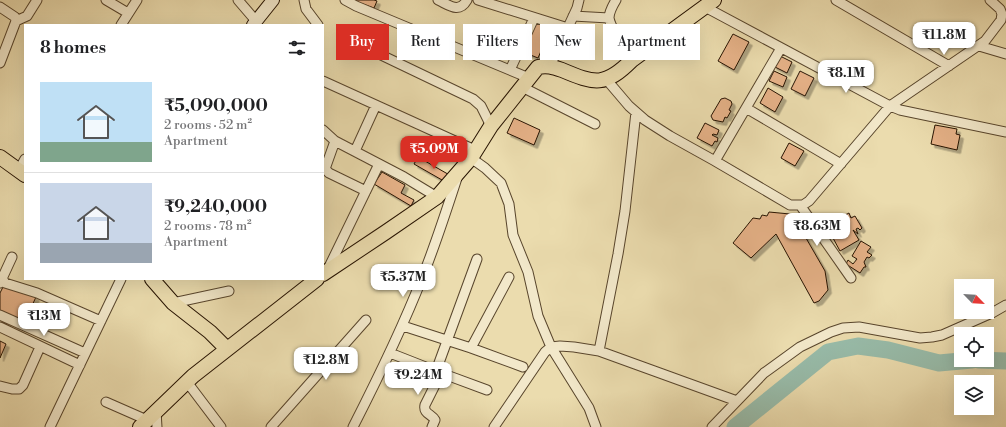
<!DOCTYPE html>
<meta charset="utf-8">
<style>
body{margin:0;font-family:"Libre Bodoni",serif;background:#f6f6f6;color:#202124;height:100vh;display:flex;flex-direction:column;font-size:15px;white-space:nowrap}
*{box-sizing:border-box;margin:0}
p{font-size:13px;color:#757577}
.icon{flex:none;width:22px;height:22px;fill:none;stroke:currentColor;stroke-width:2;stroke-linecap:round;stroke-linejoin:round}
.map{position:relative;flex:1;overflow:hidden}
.sheet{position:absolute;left:24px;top:24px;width:300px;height:256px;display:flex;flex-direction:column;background:#fff;border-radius:0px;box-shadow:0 4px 16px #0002}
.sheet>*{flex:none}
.top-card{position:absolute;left:336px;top:24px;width:380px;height:36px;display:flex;gap:8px}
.needle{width:26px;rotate:115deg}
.controls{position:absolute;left:954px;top:279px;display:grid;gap:8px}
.controls a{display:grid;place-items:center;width:40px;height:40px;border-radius:0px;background:#fff;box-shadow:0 4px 16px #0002;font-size:20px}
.price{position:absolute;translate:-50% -34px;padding:0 9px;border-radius:8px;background:#fff;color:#222;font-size:13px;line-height:26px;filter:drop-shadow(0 1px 2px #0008)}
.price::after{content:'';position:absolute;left:50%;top:24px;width:12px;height:9px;margin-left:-6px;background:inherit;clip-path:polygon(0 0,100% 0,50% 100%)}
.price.current{background:#d93025;color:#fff}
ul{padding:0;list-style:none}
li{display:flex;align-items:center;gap:12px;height:100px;padding:0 16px}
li+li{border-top:1px solid #e0e0e0}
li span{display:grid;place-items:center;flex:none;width:112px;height:80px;border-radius:0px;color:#555}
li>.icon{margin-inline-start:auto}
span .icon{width:48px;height:48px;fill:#fffc;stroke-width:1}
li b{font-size:17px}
h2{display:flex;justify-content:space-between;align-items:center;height:48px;padding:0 16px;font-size:17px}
.tag{padding:0 14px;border-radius:0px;background:#fff;box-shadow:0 4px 16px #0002;font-size:14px;line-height:36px}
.tag.current{background:#d93025;color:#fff}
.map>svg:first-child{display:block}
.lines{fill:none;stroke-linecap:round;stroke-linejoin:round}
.river{stroke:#98bcaa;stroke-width:17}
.building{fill:#e6b288;stroke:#271301;filter:url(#shadow)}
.street-casing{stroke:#58452c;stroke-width:11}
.secondary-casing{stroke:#271301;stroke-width:14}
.primary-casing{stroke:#271301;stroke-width:16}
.street{stroke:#f2e8ca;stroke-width:9}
.secondary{stroke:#f2e8ca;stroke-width:12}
.primary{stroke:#ebdcae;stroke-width:14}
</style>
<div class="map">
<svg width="1006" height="427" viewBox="0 0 1006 427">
<defs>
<filter id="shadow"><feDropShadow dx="3.5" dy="3.5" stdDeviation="0" flood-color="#0004"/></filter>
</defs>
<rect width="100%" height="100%" fill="#ebdcae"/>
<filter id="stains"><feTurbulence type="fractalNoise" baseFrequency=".005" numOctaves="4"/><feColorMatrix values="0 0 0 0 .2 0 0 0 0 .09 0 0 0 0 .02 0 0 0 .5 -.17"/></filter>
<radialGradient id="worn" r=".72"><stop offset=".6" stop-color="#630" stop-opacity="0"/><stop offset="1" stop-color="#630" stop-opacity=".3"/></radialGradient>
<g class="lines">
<path class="river" d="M978 360 1006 361
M735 427 828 352 858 346 888 350 939 363 972 360"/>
</g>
<path class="building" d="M351 0H374L377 1 374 8Z
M536 21 551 28 538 58 523 52Z
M733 34 749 42 734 70 718 61Z
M778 55 792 62 787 73 773 66Z
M774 71 787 77 783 87 769 81Z
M800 71 814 78 805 96 791 89Z
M768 88 783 97 775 112 760 103Z
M725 98 731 101 732 104 729 110 731 111 727 118 725 117 723 122 713 120 711 116 721 99Z
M514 118 540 130 534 145 507 133Z
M705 123 719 130 717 135 713 134 712 135 718 138 717 142 715 141 712 146 697 138Z
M935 125 957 129 956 134 960 135 957 150 931 144Z
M789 143 804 151 795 166 781 158Z
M418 157 453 177 449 184 414 164Z
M382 172 405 185 401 193 414 200 411 206 374 184Z
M769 212 790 214 792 219H795L825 271 828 290 819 301 814 303 776 234 751 258 733 243 753 218 760 219 762 215 767 216Z
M849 213 851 218 855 216 862 228 860 230 858 228 856 229 858 234 853 230 859 240 840 251 826 225Z
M861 241 871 247 867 252 872 255 869 258 867 257 864 262 866 267H864L860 273 846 264 848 260 853 264 857 259 852 256Z
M5 283 36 297 23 325 0 315V293Z
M0 341 6 344 0 358Z"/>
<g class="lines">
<g class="street-casing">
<path id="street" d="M106 0 128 13
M238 0 256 21
M304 0 306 9 318 25
M345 0 356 6 529 78
M438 0C449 5 459 14 467 0
M478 0 568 28
M616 0C613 5 609 12 609 18 611 30 626 50 632 60
M836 0 949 66
M0 7 15 17 16 21 0 63
M705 7 890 106 900 110 1006 132
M573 16 609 18
M16 21 27 16 37 0
M121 25 137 0
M354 42 473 99 481 106 491 126
M979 46 1006 54
M550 66 577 8 579 0
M510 70 534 18
M606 79 629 106 645 120 670 136 715 161 790 205H803L809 201 890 106 985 41 1001 20 1002 14 1000 9 990 0
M323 81 475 150
M522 87 595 124
M746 108 841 164
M323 130 335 141 404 177 437 197
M335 141 325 169 329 173 366 191
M355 151 376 105
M471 158 485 168 501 183 509 204 513 235 528 272 538 316 551 347 589 408 596 427
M715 161 781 48
M19 170 25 159
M800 205 851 278
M328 269 379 164
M2 278 5 283 37 293 101 321
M0 283 12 257
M173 303 229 291
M0 315 85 353
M403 326 471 348 523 367
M0 327 80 365
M471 348 509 277
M599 351 618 254 625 211 636 112
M390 353 441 373 487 390
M436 371 477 259
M187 382 221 427
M0 386 12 389H19L23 385 40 347
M106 402 147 420
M156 411 157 427
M50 427 121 279
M271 427 366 320
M353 427C378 378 402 329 422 278 435 246 446 212 457 178
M432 427 435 420C432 414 423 414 425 405L441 373
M494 427 545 352 551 347 560 346 574 347 599 351 737 401
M712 427 764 373 800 347 831 332 843 328 859 327 920 338 932 337 942 335 992 313 1006 305"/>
</g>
<g class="secondary-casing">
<path id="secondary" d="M253 25 273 0"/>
</g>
<g class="primary-casing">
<path id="primary" d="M0 157 25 175
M323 274 386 232 437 197 471 158 491 126 538 67C547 65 553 67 562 70 595 84 605 87 632 60L714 0
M152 279 173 303 210 332 227 349
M140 427 193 376 317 279"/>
</g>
<use href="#street" class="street"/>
<use href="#secondary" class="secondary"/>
<use href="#primary" class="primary"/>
</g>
<rect width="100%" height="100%" filter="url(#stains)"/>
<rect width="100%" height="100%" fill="url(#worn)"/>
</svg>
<div class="controls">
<a><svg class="needle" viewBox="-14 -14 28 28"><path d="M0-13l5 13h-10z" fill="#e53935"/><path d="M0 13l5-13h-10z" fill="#757577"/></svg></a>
<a><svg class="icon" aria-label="locate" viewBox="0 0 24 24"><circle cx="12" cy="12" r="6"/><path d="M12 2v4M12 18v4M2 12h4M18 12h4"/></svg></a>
<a><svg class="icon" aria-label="layers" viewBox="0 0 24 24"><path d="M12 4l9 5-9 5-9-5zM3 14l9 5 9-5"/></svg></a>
</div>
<b class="price" style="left:944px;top:56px">₹11.8M</b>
<b class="price" style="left:846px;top:94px">₹8.1M</b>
<b class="price current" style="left:434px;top:170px">₹5.09M</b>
<b class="price" style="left:817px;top:247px">₹8.63M</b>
<b class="price" style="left:403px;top:298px">₹5.37M</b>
<b class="price" style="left:44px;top:337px">₹13M</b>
<b class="price" style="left:326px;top:381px">₹12.8M</b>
<b class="price" style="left:418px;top:396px">₹9.24M</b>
<div class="top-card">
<a class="tag current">Buy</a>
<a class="tag">Rent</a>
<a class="tag">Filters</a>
<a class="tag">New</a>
<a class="tag">Apartment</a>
</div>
<section class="sheet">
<h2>8 homes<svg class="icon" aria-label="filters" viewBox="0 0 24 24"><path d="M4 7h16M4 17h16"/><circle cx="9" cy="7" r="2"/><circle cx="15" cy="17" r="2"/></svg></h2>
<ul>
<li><span style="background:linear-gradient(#bfe0f5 75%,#7fa58c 0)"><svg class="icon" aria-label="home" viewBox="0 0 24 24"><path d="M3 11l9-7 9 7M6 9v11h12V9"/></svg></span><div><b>₹5,090,000</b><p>2 rooms · 52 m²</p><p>Apartment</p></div></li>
<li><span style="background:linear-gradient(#c9d6e8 75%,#9aa5b1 0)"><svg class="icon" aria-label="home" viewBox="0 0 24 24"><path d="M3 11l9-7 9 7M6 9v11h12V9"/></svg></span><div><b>₹9,240,000</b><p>2 rooms · 78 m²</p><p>Apartment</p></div></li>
</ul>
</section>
</div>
